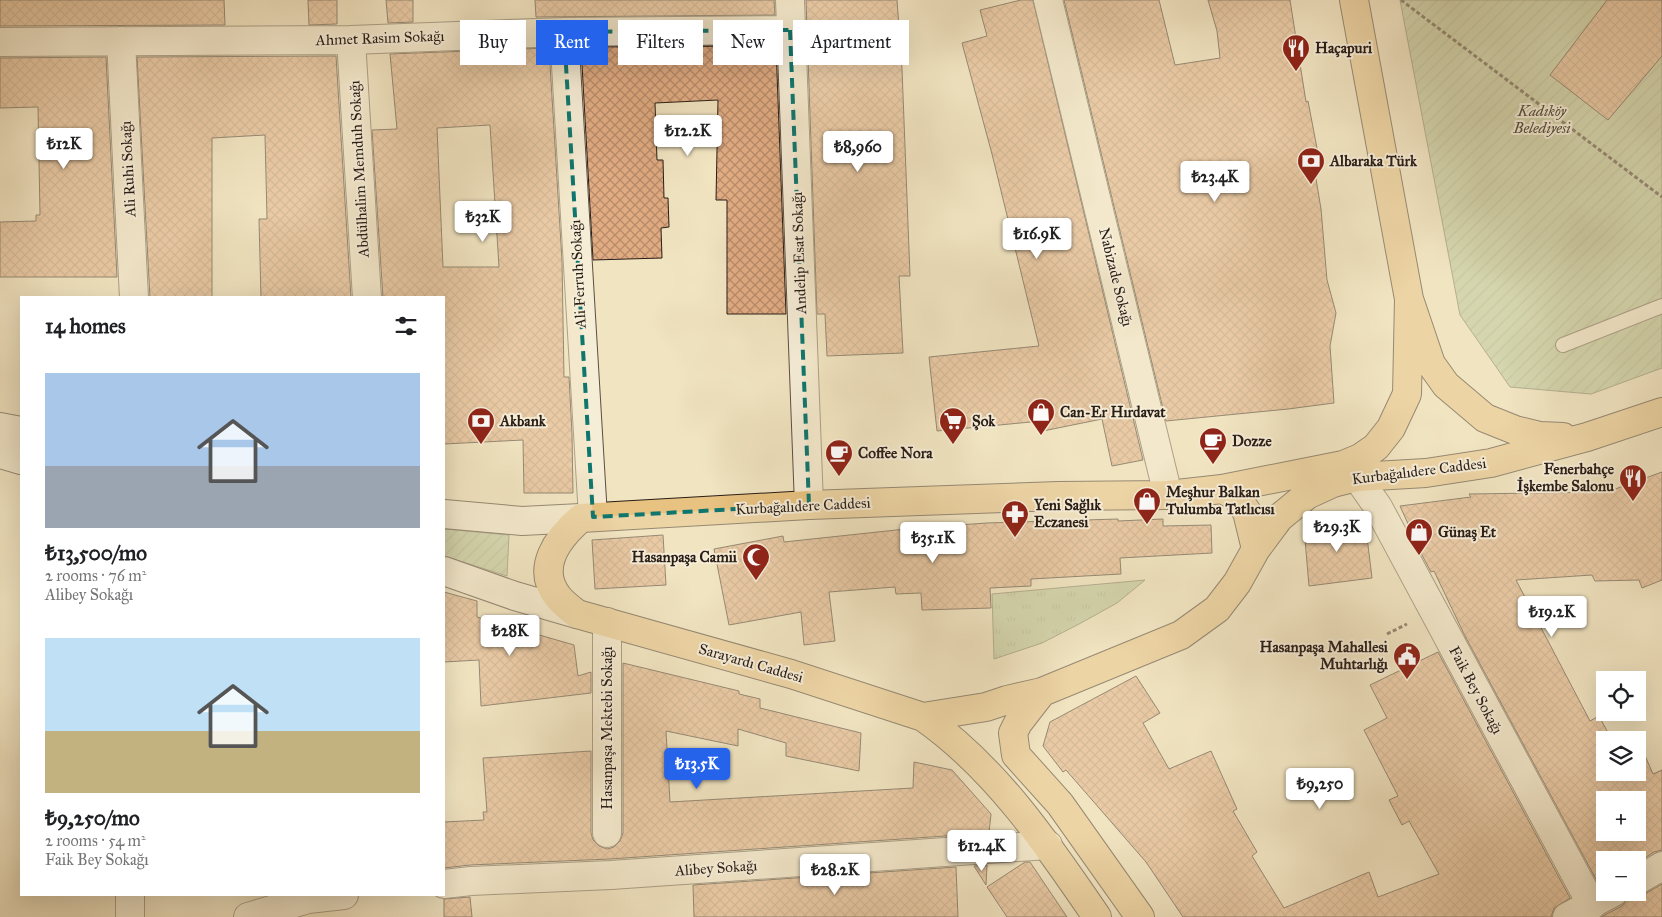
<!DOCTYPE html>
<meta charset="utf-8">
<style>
body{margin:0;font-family:"IM FELL Great Primer",serif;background:#f6f6f6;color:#202124;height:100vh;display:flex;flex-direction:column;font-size:19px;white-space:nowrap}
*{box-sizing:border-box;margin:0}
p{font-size:16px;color:#757577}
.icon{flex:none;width:28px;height:28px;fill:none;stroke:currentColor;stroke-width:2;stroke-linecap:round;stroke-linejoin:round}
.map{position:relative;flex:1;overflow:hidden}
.details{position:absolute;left:20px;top:296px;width:425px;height:600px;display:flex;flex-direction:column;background:#fff;border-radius:0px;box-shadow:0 5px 20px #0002}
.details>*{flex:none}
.top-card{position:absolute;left:460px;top:20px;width:475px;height:45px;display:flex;gap:10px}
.controls{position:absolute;left:1596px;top:671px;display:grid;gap:10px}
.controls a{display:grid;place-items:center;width:50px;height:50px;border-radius:0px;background:#fff;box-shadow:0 5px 20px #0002;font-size:25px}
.price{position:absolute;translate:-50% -42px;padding:0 11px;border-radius:5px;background:#fff;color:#222;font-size:16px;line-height:32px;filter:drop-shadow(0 1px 2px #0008)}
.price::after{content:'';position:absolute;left:50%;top:30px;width:15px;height:11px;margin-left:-8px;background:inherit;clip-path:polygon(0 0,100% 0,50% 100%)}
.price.selected{background:#2563eb;color:#fff}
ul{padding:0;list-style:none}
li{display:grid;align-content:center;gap:10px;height:265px;padding:0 25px}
li span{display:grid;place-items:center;height:155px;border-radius:0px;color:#555}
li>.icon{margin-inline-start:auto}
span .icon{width:90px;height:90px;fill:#fffc;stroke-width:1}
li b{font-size:21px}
h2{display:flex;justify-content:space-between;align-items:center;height:60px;padding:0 25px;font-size:21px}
.chip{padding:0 18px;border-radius:0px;background:#fff;box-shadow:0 5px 20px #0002;font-size:18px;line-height:45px}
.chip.selected{background:#2563eb;color:#fff}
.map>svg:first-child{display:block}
.grass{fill:url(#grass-tufts);stroke:#6e7158}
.garden{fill:url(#garden-furrows);stroke:#6e7158}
.building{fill:url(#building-cross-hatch);stroke:#291d17;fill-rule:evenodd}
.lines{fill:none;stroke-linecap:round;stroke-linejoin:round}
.lane-casing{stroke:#5b4f42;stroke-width:16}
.street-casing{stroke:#5b4f42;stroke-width:30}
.secondary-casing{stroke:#291d17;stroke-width:30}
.primary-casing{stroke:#291d17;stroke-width:30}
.path{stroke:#291d17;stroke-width:3;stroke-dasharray:4 2.5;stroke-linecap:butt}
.lane{stroke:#f6edd7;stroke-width:14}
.street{stroke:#f6edd7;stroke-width:28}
.secondary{stroke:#f6edd7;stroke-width:28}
.primary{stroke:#e8c280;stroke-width:28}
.marked{fill:none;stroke:#0f766e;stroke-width:4;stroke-dasharray:10 6;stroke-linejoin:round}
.labels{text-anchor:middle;stroke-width:4;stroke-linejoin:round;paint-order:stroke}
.street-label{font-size:15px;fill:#291d17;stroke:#f6edd7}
.poi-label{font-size:15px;font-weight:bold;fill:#291d17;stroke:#f6edd7;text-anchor:start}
.park-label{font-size:15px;font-style:italic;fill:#524f3e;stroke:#f6edd7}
</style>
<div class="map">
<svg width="1662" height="917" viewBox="0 0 1662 917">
<defs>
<pattern id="grass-tufts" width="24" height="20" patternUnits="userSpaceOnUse" patternTransform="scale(1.25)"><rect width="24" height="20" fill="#b3c598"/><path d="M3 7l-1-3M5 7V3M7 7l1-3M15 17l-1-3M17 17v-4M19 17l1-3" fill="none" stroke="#9aa982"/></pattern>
<pattern id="garden-furrows" width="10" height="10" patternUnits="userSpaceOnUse" patternTransform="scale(1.25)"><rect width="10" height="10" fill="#b3c598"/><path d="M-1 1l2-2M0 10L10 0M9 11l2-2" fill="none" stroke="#9aa982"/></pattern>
<pattern id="building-cross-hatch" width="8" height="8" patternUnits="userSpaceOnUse" patternTransform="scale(1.25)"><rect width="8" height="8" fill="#e2ac83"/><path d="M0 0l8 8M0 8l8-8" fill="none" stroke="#b78b6a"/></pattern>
</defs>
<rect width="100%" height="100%" fill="#f1e4c1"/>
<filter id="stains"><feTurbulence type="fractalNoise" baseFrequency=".004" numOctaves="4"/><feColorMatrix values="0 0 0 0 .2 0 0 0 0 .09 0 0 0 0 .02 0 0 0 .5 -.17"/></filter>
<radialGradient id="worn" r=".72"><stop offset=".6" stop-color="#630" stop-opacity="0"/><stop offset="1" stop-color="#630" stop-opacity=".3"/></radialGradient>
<path class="grass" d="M1145 580 1117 603 1079 624 1042 643 994 659 992 594Z"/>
<path class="garden" d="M1400 0H1662V368L1591 394 1510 387 1460 315Z
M444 529 509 535 507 576 444 556Z"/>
<path class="building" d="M0 0H224L225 25 0 26Z
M308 0H337V24L309 25Z
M386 0H413V22L388 23Z
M535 0H774L775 15 536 17Z
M806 0H897L902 69 910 276H899L903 353 827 356 825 314H817Z
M1021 0H1033L1143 460 1112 466 1102 419 1043 431 1041 421 937 431 929 357 1039 346 992 154 962 43 987 36 980 10Z
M1064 0H1159L1175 65 1220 58 1217 31 1208 0H1290L1306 102 1308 101 1320 164 1314 167 1321 209 1327 280 1336 313 1330 346 1334 403 1288 409 1166 421Z
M1607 0H1662V56L1608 120 1550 75Z
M776 46 786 314H727V200H716L718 100 655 103 657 160H663L664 198H668L669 227 661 228 662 258 593 260 581 47Z
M549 48 562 261 564 377H569L572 434 573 493H524L523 440 444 444V298H383L372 130 397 129 390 54ZM490 125 499 267H443L437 128Z
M336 56 351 298H261L259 219H267L265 135 212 138V298H150L137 57Z
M106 57 117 277H0V222L36 221V215H40L38 107 0 108V58Z
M1662 472V580L1642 588 1639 580 1595 581 1592 575 1516 580 1590 721 1599 716 1612 740H1605V772H1638V740H1625L1636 735 1653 774 1662 770V850L1654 852 1638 862V860H1605V879L1598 883 1465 636 1434 571 1431 572 1423 557 1400 506 1471 497 1469 494 1607 492ZM1605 800H1638V832H1605Z
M1118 519V521L1163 519V526L1211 525 1212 553 1120 558 1121 574 1031 579V586L990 588 991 608 922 610 921 593 896 594 895 587 829 592 835 641 804 645 801 612 729 625 714 549 783 536 784 542 915 528 987 523Z
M1365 521 1372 578 1309 586 1304 528Z
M663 535 666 585 595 589 592 540Z
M444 592 477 601V617L574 645 578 676 591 672V693L481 706 479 660 444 662Z
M1438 652 1570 898 1554 908 1551 917H1183L1146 862 1066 770 1063 772 1043 746 1050 722 1136 676 1160 713 1143 723 1169 769 1211 751 1237 809 1233 811 1257 852 1252 856 1284 908 1369 872 1378 897 1439 874 1409 821 1402 825 1389 800 1398 796 1364 730 1387 718 1370 685Z
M623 663 739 691V694L760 699V708L861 733 859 771 786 756V743L738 729V746L666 731 670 802 913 788 914 762 952 770 991 814 989 833 610 859 470 865 444 868V822L484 820 483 812H487L483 758 591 751V833L593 840 599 846 607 849 614 847 620 841 623 833Z
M1025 862H1030L1067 917H1007L987 887Z
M987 865 986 885 974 866Z
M956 867 958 917H694L693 885Z
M1662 884V917H1601L1622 906 1627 900 1630 893 1638 896 1645 894Z
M470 897 472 917H444V899Z"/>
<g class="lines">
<g class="lane-casing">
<path id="lane" d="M1563 345 1662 306"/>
</g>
<g class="street-casing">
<path id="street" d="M790 0 809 505
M1048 0 1168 495
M564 32 593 517
M351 40 367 298
M121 41 134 298
M0 42 351 40 564 32 790 30
M1357 477 1378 507 1592 905
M607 833V622
M1638 880 1662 866
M444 884 471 881 611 875 1048 845
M130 917V895
M248 917 308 899 344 895
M1567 917 1614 892"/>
</g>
<g class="secondary-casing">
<path id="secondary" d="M0 427 21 431
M0 454 21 460
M444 514 522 521 581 518
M444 571 515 596 577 614"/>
</g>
<g class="primary-casing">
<path id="primary" d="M1354 0 1409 299 1431 364 1446 385 1485 418 1515 430 1540 436 1563 437
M1222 489 1237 497 1247 512 1256 549
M1042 692 1018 723 1013 733 1016 755 1060 804 1140 917
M923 717 986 707 1007 700 1042 692 1181 635 1217 609 1237 583 1256 549 1279 518 1307 495 1333 483 1357 477 1426 473 1491 463 1587 437 1662 412
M1097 917C1048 845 996 768 923 717L791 674 577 614C571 609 564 604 559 598 534 569 558 538 581 518L809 505 1058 496 1168 495 1222 489 1343 465 1360 458 1376 447 1391 428 1407 394 1409 299"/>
</g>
<path class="path" d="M1401 0 1662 197
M1387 634 1407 624"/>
<use href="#lane" class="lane"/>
<use href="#street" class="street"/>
<use href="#secondary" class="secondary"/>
<use href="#primary" class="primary"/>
</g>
<path d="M0 0H1662V917H0ZM790 30 809 505 593 517 564 32Z" fill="#f1e4c1" fill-opacity=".55" fill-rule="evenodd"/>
<path class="marked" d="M790 30 809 505 593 517 564 32Z"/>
<defs>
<g id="restaurant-pin" transform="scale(1.4375)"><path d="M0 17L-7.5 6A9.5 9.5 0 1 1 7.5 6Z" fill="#8f2418" stroke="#f6edd7"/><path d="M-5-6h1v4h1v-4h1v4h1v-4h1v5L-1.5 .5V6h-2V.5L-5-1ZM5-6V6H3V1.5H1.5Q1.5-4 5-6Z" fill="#fff"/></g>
<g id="bank-pin" transform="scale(1.4375)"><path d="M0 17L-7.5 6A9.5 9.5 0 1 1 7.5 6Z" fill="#8f2418" stroke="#f6edd7"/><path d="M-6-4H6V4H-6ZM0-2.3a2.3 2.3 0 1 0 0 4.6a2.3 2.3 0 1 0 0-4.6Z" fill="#fff"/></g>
<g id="shop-pin" transform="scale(1.4375)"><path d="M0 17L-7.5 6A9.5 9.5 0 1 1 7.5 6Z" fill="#8f2418" stroke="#f6edd7"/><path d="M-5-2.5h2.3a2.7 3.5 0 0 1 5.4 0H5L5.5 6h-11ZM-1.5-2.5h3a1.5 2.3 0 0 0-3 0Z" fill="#fff"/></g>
<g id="supermarket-pin" transform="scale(1.4375)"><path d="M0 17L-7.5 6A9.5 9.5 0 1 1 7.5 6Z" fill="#8f2418" stroke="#f6edd7"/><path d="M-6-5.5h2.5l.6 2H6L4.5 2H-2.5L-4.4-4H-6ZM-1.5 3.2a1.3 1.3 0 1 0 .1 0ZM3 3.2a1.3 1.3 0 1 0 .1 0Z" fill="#fff"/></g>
<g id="cafe-pin" transform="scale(1.4375)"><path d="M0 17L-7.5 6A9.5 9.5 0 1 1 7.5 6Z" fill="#8f2418" stroke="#f6edd7"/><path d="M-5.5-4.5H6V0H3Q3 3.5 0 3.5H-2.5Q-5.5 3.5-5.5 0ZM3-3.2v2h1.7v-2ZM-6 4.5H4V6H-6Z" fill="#fff"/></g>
<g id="pharmacy-pin" transform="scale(1.4375)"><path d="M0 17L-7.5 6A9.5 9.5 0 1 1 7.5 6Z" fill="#8f2418" stroke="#f6edd7"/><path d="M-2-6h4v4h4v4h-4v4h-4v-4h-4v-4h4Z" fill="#fff"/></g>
<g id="mosque-pin" transform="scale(1.4375)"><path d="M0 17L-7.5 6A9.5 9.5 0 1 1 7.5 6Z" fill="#8f2418" stroke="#f6edd7"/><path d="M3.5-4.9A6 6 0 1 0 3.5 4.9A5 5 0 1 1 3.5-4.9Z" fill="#fff"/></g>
<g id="civic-pin" transform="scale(1.4375)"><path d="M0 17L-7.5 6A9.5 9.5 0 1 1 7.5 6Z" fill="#8f2418" stroke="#f6edd7"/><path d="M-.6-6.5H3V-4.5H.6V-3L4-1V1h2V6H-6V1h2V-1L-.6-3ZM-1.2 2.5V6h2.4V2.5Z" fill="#fff"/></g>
</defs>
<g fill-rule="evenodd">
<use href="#restaurant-pin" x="1296" y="48"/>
<use href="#bank-pin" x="1311" y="161"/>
<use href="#shop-pin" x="1041" y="412"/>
<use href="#bank-pin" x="481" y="421"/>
<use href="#supermarket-pin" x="953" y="421"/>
<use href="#cafe-pin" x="1213" y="441"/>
<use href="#cafe-pin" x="839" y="453"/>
<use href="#restaurant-pin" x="1633" y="478"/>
<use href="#shop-pin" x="1147" y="501"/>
<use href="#pharmacy-pin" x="1015" y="514"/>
<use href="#shop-pin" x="1419" y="532"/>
<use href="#mosque-pin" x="756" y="557"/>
<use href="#civic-pin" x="1407" y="656"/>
</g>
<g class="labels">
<g class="street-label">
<text transform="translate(380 38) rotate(-2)" y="5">Ahmet Rasim Sokağı</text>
<text transform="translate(128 169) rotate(-93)" y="5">Ali Ruhi Sokağı</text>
<text transform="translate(359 169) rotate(-93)" y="5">Abdülhalim Memduh Sokağı</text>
<text transform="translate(799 253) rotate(-92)" y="5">Andelip Esat Sokağı</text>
<text transform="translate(578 274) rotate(-93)" y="5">Ali Ferruh Sokağı</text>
<text transform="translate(1116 277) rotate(76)" y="5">Nabizade Sokağı</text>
<text transform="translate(1419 471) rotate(-7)" y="5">Kurbağalıdere Caddesi</text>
<text transform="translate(803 506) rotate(-3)" y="5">Kurbağalıdere Caddesi</text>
<text transform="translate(751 663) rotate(16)" y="5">Sarayardı Caddesi</text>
<text transform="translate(1476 690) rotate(62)" y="5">Faik Bey Sokağı</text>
<text transform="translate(607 728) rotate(-90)" y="5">Hasanpaşa Mektebi Sokağı</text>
<text transform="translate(716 868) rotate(-4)" y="5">Alibey Sokağı</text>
</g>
<g class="poi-label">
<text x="1315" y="53">Haçapuri</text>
<text x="1330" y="166">Albaraka Türk</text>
<text x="1060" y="417">Can-Er Hırdavat</text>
<text x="500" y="426">Akbank</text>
<text x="972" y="426">Şok</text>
<text x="1232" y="446">Dozze</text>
<text x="858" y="458">Coffee Nora</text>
<text x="1614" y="474" text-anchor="end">Fenerbahçe<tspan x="1614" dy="17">İşkembe Salonu</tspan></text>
<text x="1166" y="497">Meşhur Balkan<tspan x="1166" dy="17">Tulumba Tatlıcısı</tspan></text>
<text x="1034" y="510">Yeni Sağlık<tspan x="1034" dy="17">Eczanesi</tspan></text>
<text x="1438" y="537">Günaş Et</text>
<text x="737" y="562" text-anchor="end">Hasanpaşa Camii</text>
<text x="1388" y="652" text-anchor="end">Hasanpaşa Mahallesi<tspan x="1388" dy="17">Muhtarlığı</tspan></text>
</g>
<g class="park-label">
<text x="1542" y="116">Kadıköy<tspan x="1542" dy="17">Belediyesi</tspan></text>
</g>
</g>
<rect width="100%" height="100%" filter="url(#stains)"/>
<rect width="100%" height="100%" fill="url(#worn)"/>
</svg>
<div class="controls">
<a><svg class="icon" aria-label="locate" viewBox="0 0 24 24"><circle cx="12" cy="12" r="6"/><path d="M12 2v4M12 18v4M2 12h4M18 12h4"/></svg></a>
<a><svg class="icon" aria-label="layers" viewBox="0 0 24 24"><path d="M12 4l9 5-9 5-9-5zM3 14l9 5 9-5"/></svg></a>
<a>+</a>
<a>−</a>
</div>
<b class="price" style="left:688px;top:157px">₺12.2K</b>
<b class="price" style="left:64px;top:170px">₺12K</b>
<b class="price" style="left:858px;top:173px">₺8,960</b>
<b class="price" style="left:1215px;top:203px">₺23.4K</b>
<b class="price" style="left:483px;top:243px">₺32K</b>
<b class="price" style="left:1037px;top:260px">₺16.9K</b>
<b class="price" style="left:1337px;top:553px">₺29.3K</b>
<b class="price" style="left:933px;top:564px">₺35.1K</b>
<b class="price" style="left:1552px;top:638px">₺19.2K</b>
<b class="price" style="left:510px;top:657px">₺28K</b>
<b class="price selected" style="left:697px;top:790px">₺13.5K</b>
<b class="price" style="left:1320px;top:810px">₺9,250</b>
<b class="price" style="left:982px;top:872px">₺12.4K</b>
<b class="price" style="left:835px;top:896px">₺28.2K</b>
<div class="top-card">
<a class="chip">Buy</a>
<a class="chip selected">Rent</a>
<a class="chip">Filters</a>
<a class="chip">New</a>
<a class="chip">Apartment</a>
</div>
<section class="details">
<h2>14 homes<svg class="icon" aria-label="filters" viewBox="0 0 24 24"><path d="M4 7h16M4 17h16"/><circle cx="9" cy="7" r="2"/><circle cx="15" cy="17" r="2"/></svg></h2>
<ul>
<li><span style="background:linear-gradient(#a9c7e8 60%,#9aa5b1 0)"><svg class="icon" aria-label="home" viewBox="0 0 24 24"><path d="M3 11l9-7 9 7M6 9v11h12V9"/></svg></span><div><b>₺13,500/mo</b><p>2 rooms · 76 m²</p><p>Alibey Sokağı</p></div></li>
<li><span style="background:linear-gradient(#bfe0f5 60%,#c2b280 0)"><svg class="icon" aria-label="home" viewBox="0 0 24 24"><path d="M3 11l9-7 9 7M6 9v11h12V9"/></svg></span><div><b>₺9,250/mo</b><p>2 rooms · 54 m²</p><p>Faik Bey Sokağı</p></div></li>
</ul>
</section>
</div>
